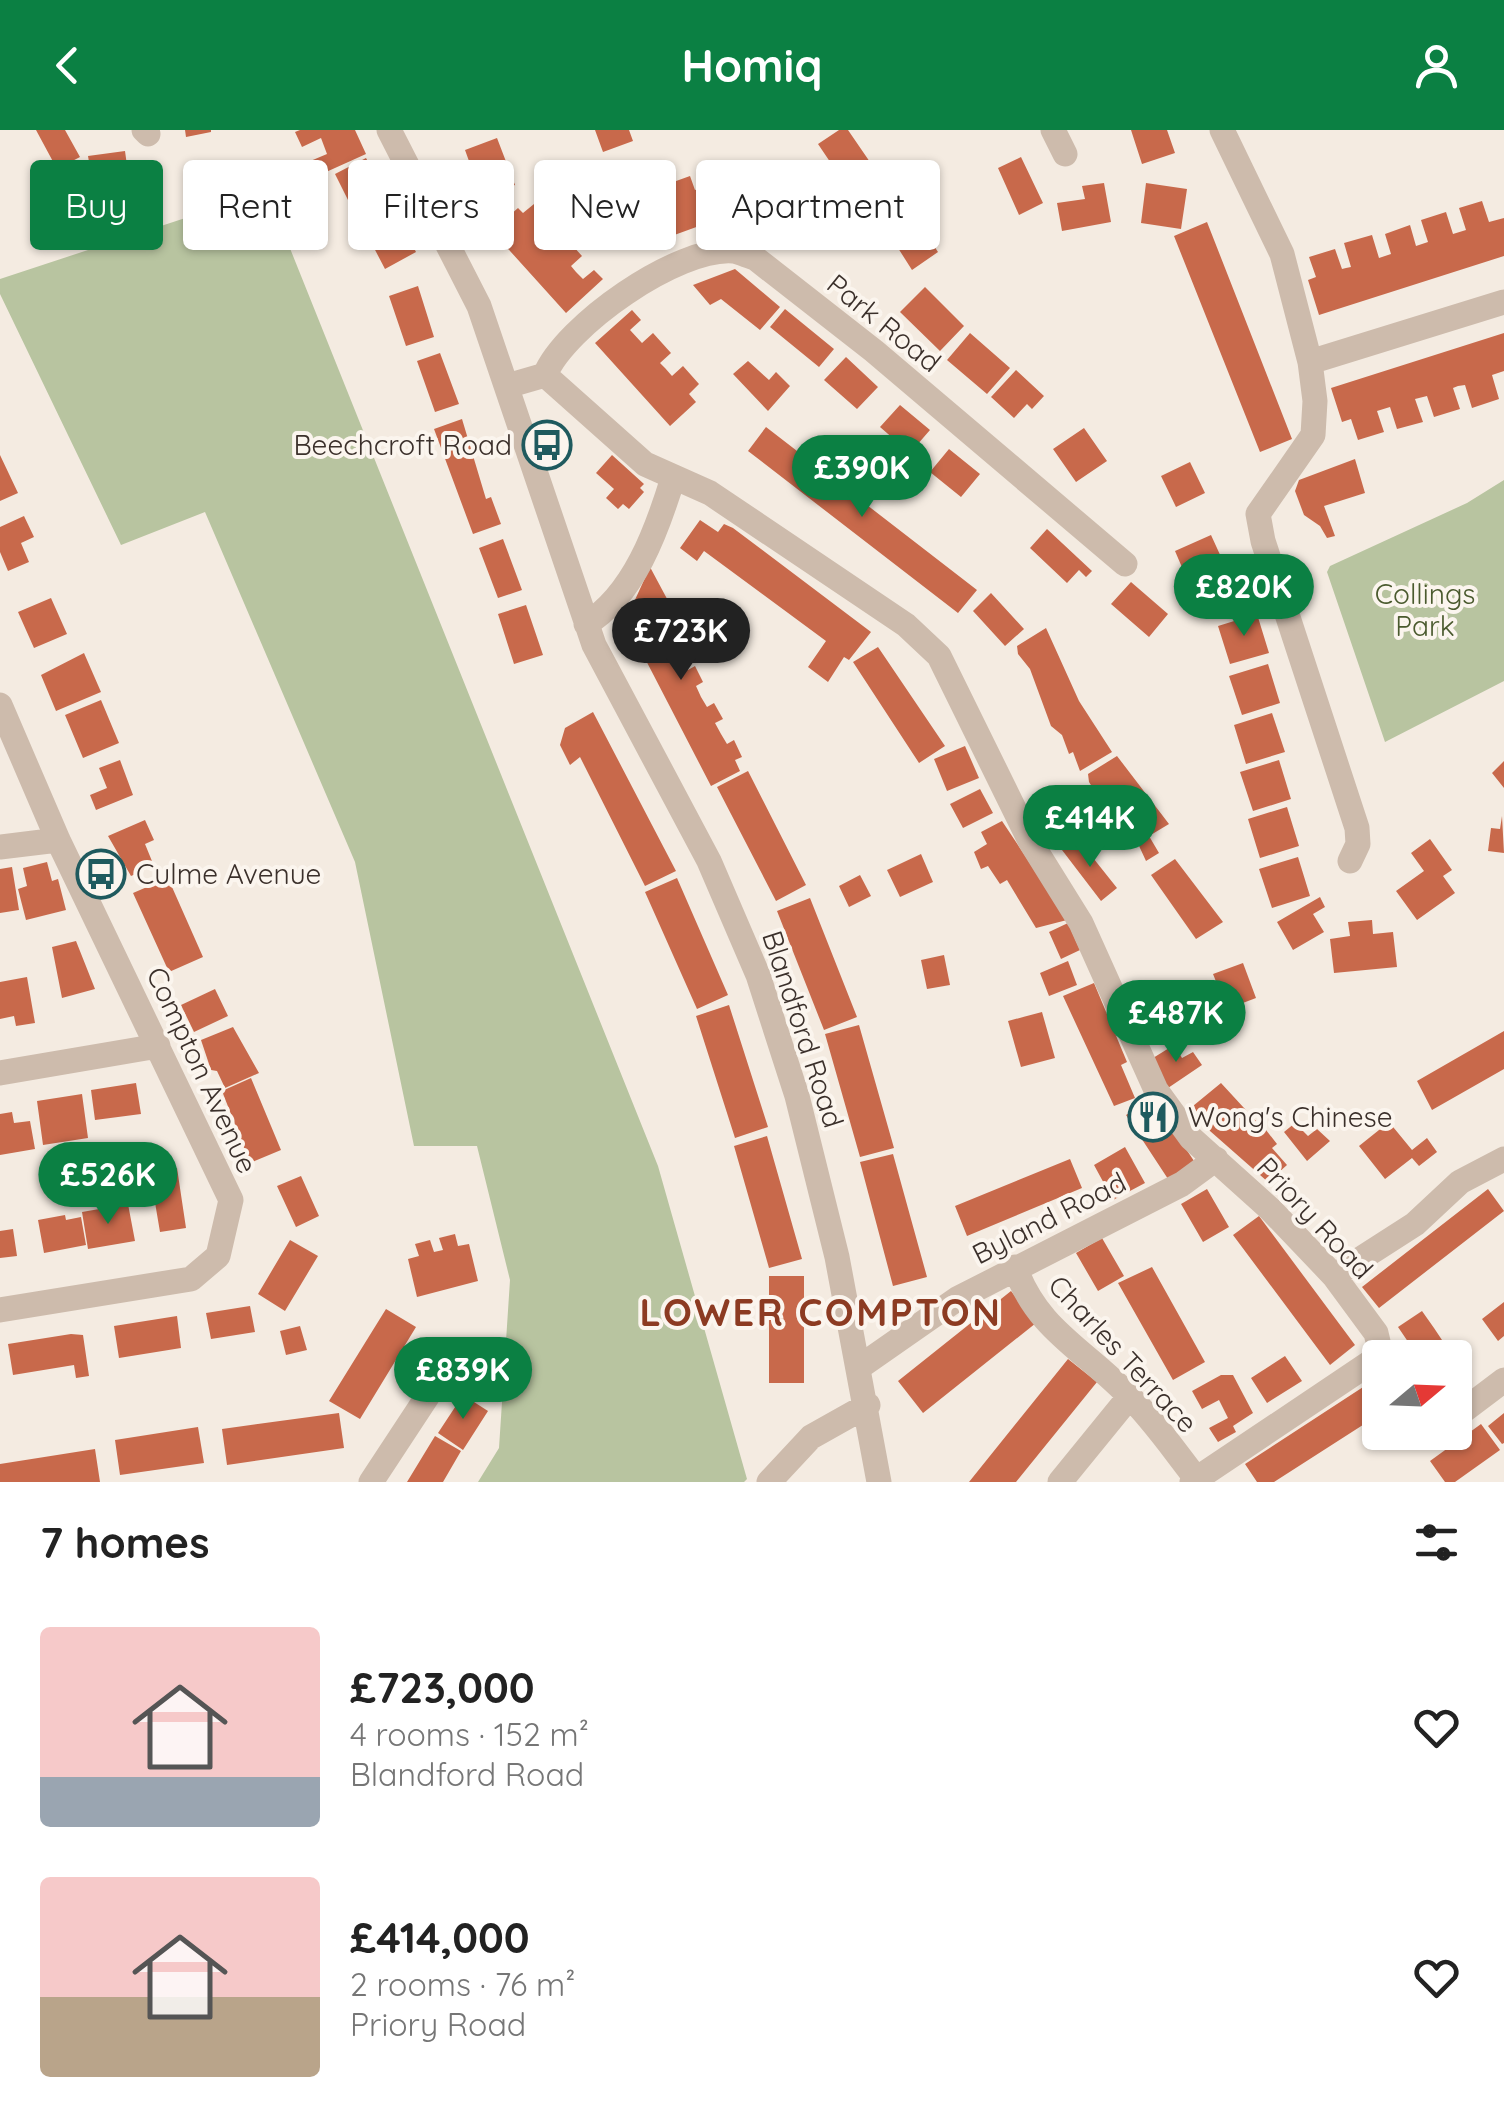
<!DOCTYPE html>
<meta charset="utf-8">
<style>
body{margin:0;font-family:Quicksand,sans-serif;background:#f2f2f2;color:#222;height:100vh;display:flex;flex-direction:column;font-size:38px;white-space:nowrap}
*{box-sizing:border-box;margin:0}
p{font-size:32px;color:#767676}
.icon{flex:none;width:55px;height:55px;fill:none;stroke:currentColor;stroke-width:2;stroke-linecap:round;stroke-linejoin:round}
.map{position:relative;height:1352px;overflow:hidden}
.panel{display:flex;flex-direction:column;background:#fff;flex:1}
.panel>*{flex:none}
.top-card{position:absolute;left:30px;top:30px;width:1000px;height:90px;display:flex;gap:20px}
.needle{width:65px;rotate:71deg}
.fabs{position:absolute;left:1362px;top:1210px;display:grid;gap:20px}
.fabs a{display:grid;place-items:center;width:110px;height:110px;border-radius:10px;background:#fff;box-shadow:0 2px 8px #0004;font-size:50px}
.price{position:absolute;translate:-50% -85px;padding:0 22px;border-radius:35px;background:#0b8043;color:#fff;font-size:32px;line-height:65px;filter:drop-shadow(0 2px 5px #0008)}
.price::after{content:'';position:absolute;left:50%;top:60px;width:30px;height:22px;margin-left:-15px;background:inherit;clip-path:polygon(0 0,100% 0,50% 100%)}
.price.active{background:#222;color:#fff}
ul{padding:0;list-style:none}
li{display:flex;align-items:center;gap:30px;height:250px;padding:0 40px}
li span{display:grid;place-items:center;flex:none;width:280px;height:200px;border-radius:10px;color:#555}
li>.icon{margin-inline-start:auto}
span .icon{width:120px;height:120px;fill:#fffc;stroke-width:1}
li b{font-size:42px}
h2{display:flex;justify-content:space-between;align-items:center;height:120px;padding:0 40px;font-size:42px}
.chip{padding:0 35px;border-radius:10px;background:#fff;box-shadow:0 2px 8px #0004;font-size:35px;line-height:90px}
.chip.active{background:#0b8043;color:#fff}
header{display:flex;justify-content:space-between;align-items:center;height:130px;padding:0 40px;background:#0b8043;color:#fff;font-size:45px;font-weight:700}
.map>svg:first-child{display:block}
.green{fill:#b8c4a0}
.building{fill:#c8694b}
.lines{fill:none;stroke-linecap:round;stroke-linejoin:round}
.street{stroke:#cdbbac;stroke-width:25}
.labels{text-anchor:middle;stroke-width:8;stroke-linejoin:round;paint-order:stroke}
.street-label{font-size:28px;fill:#3b302b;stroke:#fbf5ee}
.poi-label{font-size:28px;fill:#3b302b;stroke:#fbf5ee;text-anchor:start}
.park-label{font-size:28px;fill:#4a5a2e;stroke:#fbf5ee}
.district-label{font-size:38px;font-weight:bold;letter-spacing:2.5px;fill:#8c3b22;stroke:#fbf5ee}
</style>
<header><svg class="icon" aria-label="back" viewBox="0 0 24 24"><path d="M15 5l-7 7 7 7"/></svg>Homiq<svg class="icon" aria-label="person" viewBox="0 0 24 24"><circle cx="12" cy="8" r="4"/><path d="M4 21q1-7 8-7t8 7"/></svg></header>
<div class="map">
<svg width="1504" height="1352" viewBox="0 0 1504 1352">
<rect width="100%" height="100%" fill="#f4ebe1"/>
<path class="green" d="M267 61 658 1036 747 1349 744 1352H478L499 1318 510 1150 477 1016H414L355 732 205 382 121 415 0 164V149Z
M1504 350V551L1385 612 1327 442 1330 436 1467 373Z"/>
<path class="building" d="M36 0H65L80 27 57 39Z
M185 0H211V2L186 7Z
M300 0H355L366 24 315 47 308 32 327 24 321 8 302 17 295 2Z
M595 0H629L633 11 603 22Z
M839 0H848L872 35 845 54 818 14Z
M1131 0H1167L1175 23 1142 34Z
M497 8 515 55 482 67 465 20Z
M125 21 129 50 93 55 88 26Z
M1021 27 1043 73 1019 85 998 38Z
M366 28 389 71 357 88 335 44Z
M730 32 735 45 745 42 757 75 633 120 612 89 629 84 624 70 649 61 654 75 670 69 665 55 690 46 695 60 712 54 707 40Z
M1104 53 1111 92 1062 101 1057 73 1085 69 1082 56Z
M1146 53 1187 59 1181 99 1141 93Z
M1482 71 1489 92 1504 88V126L1319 185 1308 150 1316 147 1309 127 1335 119 1342 139 1346 138 1351 137 1344 113 1372 105 1379 128 1391 124 1385 104 1410 95 1416 116 1428 112 1421 90 1446 82 1453 104 1466 100 1459 78Z
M534 74 552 94 541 103 553 116 564 106 582 126 571 136 576 142 583 149 594 140 603 149 566 183 492 101 518 78 523 83Z
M394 79 416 122 385 139 362 95Z
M917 90 938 122 912 140 891 107Z
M1207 92 1292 309 1260 322 1174 106Z
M735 139 780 177 760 200 721 169 710 175 693 155Z
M418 156 434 207 406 216 389 166Z
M925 157 964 196 940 221 900 182Z
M785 179 834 219 819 237 770 197Z
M632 180 641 190 630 200 642 213 653 203 671 223 660 233 665 238 672 246 683 236 699 254 689 264 696 272 670 296 595 213Z
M970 203 1010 238 987 264 947 230Z
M1504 203V241L1492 245 1499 269 1472 278 1465 255 1458 256 1453 258 1460 279 1434 287 1427 266 1415 269 1423 292 1397 299 1390 277 1377 281 1384 302 1358 310 1351 289 1342 292 1331 258Z
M440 223 459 274 435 282 417 231Z
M846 227 878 257 857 279 824 250Z
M748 231 769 250 776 242 790 256 768 281 733 244Z
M1016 240 1044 266 1032 279 1027 274 1014 288 991 267Z
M900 275 930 300 910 323 880 297Z
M462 289 486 369 491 367 501 394 473 404 434 299Z
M766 297 977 460 958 483 748 321Z
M1084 298 1107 331 1076 352 1053 319Z
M949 319 980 344 961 367 930 342Z
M0 325 18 363 0 371Z
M612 325 644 354 640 358 644 362 629 379 623 374 618 379 606 368 614 359 596 343Z
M1355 329 1365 363 1324 376 1335 406 1327 408 1320 396 1304 385 1295 361 1299 350Z
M1190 332 1205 363 1176 377 1161 346Z
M24 386 34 407 21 413 29 432 8 441 0 422V397Z
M700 390 718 402 724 394 733 398 871 502 849 530 844 527 828 552 808 537 826 511 704 421 697 431 680 418Z
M1047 399 1092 441 1086 447 1079 440 1067 453 1030 418Z
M1211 405 1227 440 1190 456 1175 421Z
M503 409 522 460 498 468 479 418Z
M650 437 673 480 659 486 667 502 675 498 683 514 676 518 688 540 695 536 703 552 696 556 701 567 707 577 714 573 723 589 715 593 721 604 727 614 734 610 742 627 735 630 740 641 711 656 624 488 638 481 634 472Z
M1131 452 1168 484 1149 507 1111 474Z
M991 463 1024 499 1005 516 973 481Z
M51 468 67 504 34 518 18 482Z
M526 475 543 525 514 534 498 484Z
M1257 484 1269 523 1230 534 1218 496Z
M1046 498 1079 571 1112 622 1080 641 1073 622 1069 624 1062 605 1051 596 1030 539 1018 524 1017 516Z
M878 517 945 616 919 633 853 532Z
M84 523 101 562 56 581 41 545Z
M1268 534 1280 573 1242 585 1229 546Z
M101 570 119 613 83 628 65 585Z
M593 582 676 741 645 756 580 627 570 635 560 615 565 598Z
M1272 583 1285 622 1246 634 1234 595Z
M965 616 979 648 947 661 934 629Z
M1117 626 1169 694 1149 706 1159 723 1146 731 1128 692 1122 696 1113 676 1108 680 1101 661 1096 663 1089 652 1088 644Z
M120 630 133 665 96 680 90 665 107 658 99 638Z
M1279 630 1291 669 1253 681 1240 642Z
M1504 631V658L1492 643Z
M748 641 806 755 776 771 717 657Z
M980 659 993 683 963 698 950 674Z
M1287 677 1299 716 1260 728 1248 689Z
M1502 686 1504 723 1488 721 1491 698 1500 699Z
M145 690 154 710 145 714 154 736 131 746 108 706Z
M1002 691 1022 721 1067 790 1036 798 1007 750 1000 754 988 736 981 739 974 722 987 714 981 702Z
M1078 709 1117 758 1101 771 1062 720Z
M1430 709 1452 740 1443 746 1455 763 1417 790 1396 761 1424 741 1411 723Z
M921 724 933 752 900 767 887 740Z
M1298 727 1310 766 1272 778 1259 739Z
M1175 729 1223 792 1196 809 1151 745Z
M47 732 52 751 58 749 66 780 26 790 18 759 27 756 23 738Z
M12 737 19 780 0 783V739Z
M860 745 871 766 849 777 839 756Z
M168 748 203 827 169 842 133 763Z
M677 748 728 865 697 879 645 762Z
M1320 767 1325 777 1313 784 1324 802 1293 820 1277 792Z
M810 768 857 887 824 900 777 781Z
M1372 790 1373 804 1393 802 1397 837 1334 843 1330 809 1350 806 1348 792Z
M1068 793 1080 820 1061 829 1049 802Z
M76 811 95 859 62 868 52 817Z
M944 825 950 855 927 859 921 830Z
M1068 831 1077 855 1049 866 1040 843Z
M1243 833 1256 868 1227 879 1213 844Z
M27 847 35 893 16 896 14 886 0 889V852Z
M1094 853 1127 932 1121 935 1135 968 1114 976 1063 866Z
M215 859 228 886 194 902 181 875Z
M729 875 768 997 735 1008 696 886Z
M1042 882 1055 928 1021 937 1008 891Z
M859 895 894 1018 860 1027 825 904Z
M233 897 259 943 225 958 217 941 211 940 201 910Z
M1504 901V939L1432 980 1417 951Z
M1174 915 1182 928 1193 922 1202 935 1168 958 1153 928Z
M251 948 281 1020 250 1033 222 961Z
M136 953 141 984 95 990 91 960Z
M1221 953 1256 991 1249 998 1257 1007 1266 1000 1277 1014 1272 1018 1287 1035 1268 1052 1210 1001 1193 976Z
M82 964 88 1008 43 1015 37 971Z
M1152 968 1196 1034 1170 1052 1126 985Z
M12 982 14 993 30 991 35 1019 0 1025V984Z
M1389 992 1412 1020 1427 1008 1437 1022 1419 1036 1412 1028 1385 1049 1359 1016Z
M1295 993 1308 1006 1317 999 1330 1011 1307 1031 1284 1002Z
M767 1006 802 1129 769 1138 734 1016Z
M1125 1017 1145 1053 1113 1070 1094 1035Z
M893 1024 927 1147 893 1156 860 1032Z
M1070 1029 1082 1058 967 1106 955 1076Z
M177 1038 186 1098 160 1102 150 1043Z
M301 1046 319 1086 296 1097 277 1056Z
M1207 1059 1229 1097 1203 1112 1181 1074Z
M1488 1059 1504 1081 1379 1178 1362 1157Z
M128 1074 135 1111 88 1119 82 1082Z
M65 1085 66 1090 81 1087 86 1115 44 1123 38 1090Z
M1259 1086 1355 1215 1330 1235 1233 1105Z
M13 1099 17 1126 0 1128V1101Z
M455 1104 458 1116 469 1114 478 1151 417 1167 408 1129 419 1126 415 1114 430 1110 434 1122 443 1120 439 1108Z
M1102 1108 1124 1146 1098 1161 1076 1123Z
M290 1110 318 1126 285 1181 258 1164Z
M1152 1137 1205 1232 1173 1250 1118 1153Z
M769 1146H804V1253H769Z
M1011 1161 1036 1193 923 1283 898 1251Z
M1504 1172V1206L1498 1211 1482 1189Z
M250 1176 255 1202 211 1209 206 1183Z
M386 1179 416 1197 360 1289 329 1271Z
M1422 1181 1434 1198 1454 1228H1419L1398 1197Z
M177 1186 181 1218 119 1228 114 1196Z
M300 1196 307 1220 286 1225 280 1201Z
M71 1204 83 1205 89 1246 76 1248 74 1235 13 1245 8 1214Z
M1285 1226 1302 1251 1267 1273 1251 1248Z
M1455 1228 1469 1248 1455 1258Z
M1068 1229 1097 1252 1016 1352H969Z
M1221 1245H1233L1253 1283 1233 1296 1236 1302 1218 1312 1209 1298 1228 1288 1219 1270 1202 1279 1192 1261Z
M1380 1246V1284L1274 1352H1257L1245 1334Z
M463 1265 488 1281 463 1320 438 1303Z
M339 1283 344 1318 227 1335 222 1299Z
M1504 1283V1313L1502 1314 1488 1296Z
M1481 1294 1500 1320 1455 1352H1445L1430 1331Z
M198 1297 204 1333 120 1345 115 1310Z
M435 1306 461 1321 443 1352H407Z
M95 1319 100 1352H0V1334Z"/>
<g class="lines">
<path class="street" d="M144 0 148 4
M389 0 479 176 594 515 709 731 758 845 797 966 837 1127 879 1352
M1053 0 1065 24
M1222 0 1282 124 1310 232 1315 271 1313 305 1258 384 1263 411 1357 698 1358 714 1350 731
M1310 232 1504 172
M545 245C565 196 677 117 733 121 739 122 748 126 755 128L874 221 1125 434
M507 256 545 245 645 334 710 363 906 495 939 526 1030 711 1081 793 1156 960 1191 1008 1270 1079 1334 1146 1376 1203 1380 1220 1374 1230 1192 1352
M586 494C634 465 657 400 673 348
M0 575 58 710 231 1070 218 1126 191 1149 0 1180
M0 717 58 710
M0 943 158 916
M1015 1137C1037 1199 1082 1218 1126 1263 1152 1288 1173 1319 1195 1347
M1334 1146 1415 1094 1460 1052 1504 1029
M861 1236 957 1169 1182 1054 1216 1029
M1455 1287 1504 1250
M371 1352 448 1235
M769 1352 811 1307 868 1275
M1060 1352 1130 1266"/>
</g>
<defs>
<g id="bus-ring" transform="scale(2.5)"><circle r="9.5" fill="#fbf5ee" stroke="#1f5a5e" stroke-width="1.5"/><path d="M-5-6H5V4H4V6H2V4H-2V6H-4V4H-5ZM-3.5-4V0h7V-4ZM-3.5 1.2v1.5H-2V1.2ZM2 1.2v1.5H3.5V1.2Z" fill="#1f5a5e"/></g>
<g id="restaurant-ring" transform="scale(2.5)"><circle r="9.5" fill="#fbf5ee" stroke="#1f5a5e" stroke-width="1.5"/><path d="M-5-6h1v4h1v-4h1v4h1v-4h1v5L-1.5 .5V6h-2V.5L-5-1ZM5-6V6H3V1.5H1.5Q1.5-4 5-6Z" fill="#1f5a5e"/></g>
</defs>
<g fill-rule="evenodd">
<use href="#bus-ring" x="547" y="315"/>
<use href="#bus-ring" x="101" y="744"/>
<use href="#restaurant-ring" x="1153" y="987"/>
</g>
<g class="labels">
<g class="street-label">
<text transform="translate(884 193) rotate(39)" y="10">Park Road</text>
<text transform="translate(803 899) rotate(72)" y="10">Blandford Road</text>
<text transform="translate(202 940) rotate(65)" y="10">Compton Avenue</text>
<text transform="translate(1049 1088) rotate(-27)" y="10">Byland Road</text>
<text transform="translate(1315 1088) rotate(47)" y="10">Priory Road</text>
<text transform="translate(1123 1224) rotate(47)" y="10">Charles Terrace</text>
</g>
<g class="poi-label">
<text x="512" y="325" text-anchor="end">Beechcroft Road</text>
<text x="136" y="754">Culme Avenue</text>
<text x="1188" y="997">Wong's Chinese</text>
</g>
<g class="park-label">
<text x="1425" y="474">Collings<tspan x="1425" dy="32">Park</tspan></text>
</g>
<g class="district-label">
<text x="821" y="1196">LOWER COMPTON</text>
</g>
</g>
</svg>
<div class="fabs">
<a><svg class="needle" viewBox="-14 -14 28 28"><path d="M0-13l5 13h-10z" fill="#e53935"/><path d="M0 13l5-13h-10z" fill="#767676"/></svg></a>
</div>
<b class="price" style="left:862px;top:390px">£390K</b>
<b class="price" style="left:1244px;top:509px">£820K</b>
<b class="price active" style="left:681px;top:553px">£723K</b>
<b class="price" style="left:1090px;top:740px">£414K</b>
<b class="price" style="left:1176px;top:935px">£487K</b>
<b class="price" style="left:108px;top:1097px">£526K</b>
<b class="price" style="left:463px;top:1292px">£839K</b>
<div class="top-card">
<a class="chip active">Buy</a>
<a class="chip">Rent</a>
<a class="chip">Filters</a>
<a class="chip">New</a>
<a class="chip">Apartment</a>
</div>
</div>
<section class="panel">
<h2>7 homes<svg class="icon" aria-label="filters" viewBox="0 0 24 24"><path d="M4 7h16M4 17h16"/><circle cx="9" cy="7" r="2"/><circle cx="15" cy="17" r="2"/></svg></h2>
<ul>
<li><span style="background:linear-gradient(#f6c9c9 75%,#9aa5b1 0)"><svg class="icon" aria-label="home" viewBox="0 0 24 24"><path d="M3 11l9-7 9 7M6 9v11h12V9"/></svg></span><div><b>£723,000</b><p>4 rooms · 152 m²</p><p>Blandford Road</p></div><svg class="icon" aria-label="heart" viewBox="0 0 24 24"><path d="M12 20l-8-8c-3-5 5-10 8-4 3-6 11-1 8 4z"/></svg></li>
<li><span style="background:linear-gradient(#f6c9c9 60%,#b9a48a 0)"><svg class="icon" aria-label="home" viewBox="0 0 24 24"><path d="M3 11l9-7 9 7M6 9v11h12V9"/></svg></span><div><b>£414,000</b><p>2 rooms · 76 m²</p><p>Priory Road</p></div><svg class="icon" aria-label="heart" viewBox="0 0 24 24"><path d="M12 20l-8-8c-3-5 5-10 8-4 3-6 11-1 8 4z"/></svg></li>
</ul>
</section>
